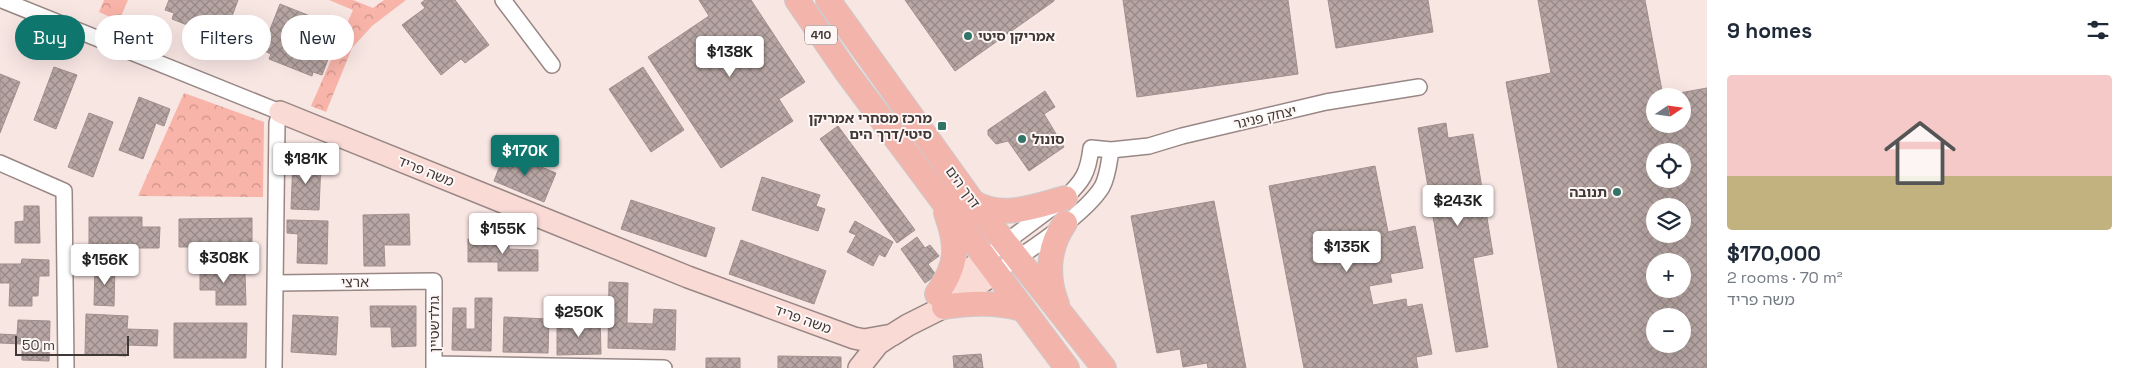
<!DOCTYPE html>
<meta charset="utf-8">
<style>
body{margin:0;font-family:"Space Grotesk","Noto Sans Hebrew",sans-serif;background:#f2f2f3;color:#1f2937;height:100vh;display:flex;flex-direction:column;font-size:19px;white-space:nowrap}
*{box-sizing:border-box;margin:0}
p{font-size:16px;color:#747a83}
.icon{flex:none;width:28px;height:28px;fill:none;stroke:currentColor;stroke-width:2;stroke-linecap:round;stroke-linejoin:round}
.map{position:relative;flex:1;overflow:hidden}
.details{display:flex;flex-direction:column;background:#fff;width:425px}
.details>*{flex:none}
.guide{position:absolute;left:15px;top:15px;width:475px;height:45px;display:flex;gap:10px}
.needle{width:32px;rotate:77deg}
.controls{position:absolute;left:1646px;top:88px;display:grid;gap:10px}
.controls a{display:grid;place-items:center;width:45px;height:45px;border-radius:50%;background:#fff;box-shadow:0 5px 20px #0002;font-size:25px}
.scale{position:absolute;left:15px;bottom:12px;width:114px;box-sizing:border-box;padding-left:5px;border:2px solid #3f3836;border-top:0;font-size:14px;line-height:18px;white-space:nowrap;color:#3f3836;-webkit-text-stroke:4px #fdf6f5;paint-order:stroke}
.price{position:absolute;translate:-50% -42px;padding:0 11px;border-radius:5px;background:#fff;color:#222;font-size:16px;line-height:32px;filter:drop-shadow(0 1px 2px #0008)}
.price::after{content:'';position:absolute;left:50%;top:30px;width:15px;height:11px;margin-left:-8px;background:inherit;clip-path:polygon(0 0,100% 0,50% 100%)}
.price.active{background:#0f766e;color:#fff}
ul{padding:0;list-style:none}
li{display:grid;align-content:center;gap:10px;height:265px;padding:0 20px}
li+li{border-top:1px solid #e0e1e3}
li span{display:grid;place-items:center;height:155px;border-radius:5px;color:#555}
li>.icon{margin-inline-start:auto}
span .icon{width:90px;height:90px;fill:#fffc;stroke-width:1}
li b{font-size:21px}
h2{display:flex;justify-content:space-between;align-items:center;height:60px;padding:0 20px;font-size:21px}
.chip{padding:0 18px;border-radius:22px;background:#fff;box-shadow:0 5px 20px #0002;font-size:18px;line-height:45px}
.chip.active{background:#0f766e;color:#fff}
main{display:flex;flex:1;min-height:0}
.map>svg:first-child{display:block}
.park{fill:url(#park-crowns)}
.building{fill:url(#building-cross-hatch);stroke:#a18f8d;fill-rule:evenodd}
.lines{fill:none;stroke-linecap:round;stroke-linejoin:round}
.street-casing{stroke:#988785;stroke-width:18}
.secondary-casing{stroke:#988785;stroke-width:24}
.primary-casing{stroke:#cdcbcb;stroke-width:26}
.street{stroke:#fff;stroke-width:15}
.secondary{stroke:#f9dad5;stroke-width:21}
.primary{stroke:#f3b4ac;stroke-width:24}
.poi-dot{fill:#317568;stroke:#fdf6f5;stroke-width:2}
.labels{text-anchor:middle;stroke-width:4;stroke-linejoin:round;paint-order:stroke}
.shield{fill:#fdf6f5;stroke:#78716f;stroke-width:1}
.shield-label{font-size:12px;font-weight:bold;fill:#3f3836}
.poi-label{font-size:14px;font-weight:bold;fill:#3f3836;stroke:#fdf6f5;text-anchor:start}
.street-label{font-size:14px;fill:#3f3836;stroke:#fdf6f5}
</style>
<main>
<div class="map">
<svg width="1707" height="368" viewBox="0 0 1707 368">
<defs>
<pattern id="park-crowns" width="20" height="18" patternUnits="userSpaceOnUse" patternTransform="scale(1.25)"><rect width="20" height="18" fill="#f9b4a9"/><path d="M2 6a3 3 0 1 1 6 0M12 15a3 3 0 1 1 6 0" fill="none" stroke="#cb938a"/></pattern>
<pattern id="building-cross-hatch" width="8" height="8" patternUnits="userSpaceOnUse" patternTransform="scale(1.25)"><rect width="8" height="8" fill="#b7a6a3"/><path d="M0 0l8 8M0 8l8-8" fill="none" stroke="#968886"/></pattern>
</defs>
<rect width="100%" height="100%" fill="#f8e6e3"/>
<path class="park" d="M104 0H128L119 21 99 12Z
M329 0H353L373 8 384 0H406L372 26 352 48 326 112 311 106 353 10Z
M184 93 264 122 263 197 138 196Z"/>
<path class="building" d="M169 0H238L225 35 216 31 215 36 172 19 174 13 165 10Z
M425 0H455L489 45 465 63 461 59 441 75 402 25 425 8 421 3Z
M699 0H751L805 82 779 99 793 121 721 168 648 57 709 16Z
M905 0H1054V1L955 71Z
M1123 0H1288L1298 74 1137 97Z
M1328 0H1428L1433 32 1336 48Z
M1538 0H1645L1663 96H1655V124H1682V96H1663L1707 88V368H1558L1506 82 1551 73ZM1655 151H1682V179H1655ZM1655 206H1682V234H1655ZM1655 261H1682V289H1655ZM1655 316H1682V344H1655Z
M280 4 340 28 322 75 313 72 312 76 269 59 271 54 262 50Z
M54 67 77 75 56 129 34 120Z
M643 67 684 130 651 152 609 89Z
M0 74 20 82 0 133Z
M1045 91 1055 107 1044 114 1064 147 1029 171 1008 141 996 144 988 135V130Z
M139 97 170 109 164 126 156 123 143 159 119 150Z
M89 113 113 122 93 177 68 167Z
M1446 123 1448 138 1473 134 1493 254 1473 258 1488 347 1456 352 1418 128Z
M838 126 915 230 897 243 820 139Z
M505 152 556 173 544 202 494 181Z
M293 160 321 161 319 210 291 209Z
M1375 166 1388 232 1415 226 1423 268 1390 274 1392 282 1369 286 1373 305 1406 299 1407 307 1422 304 1432 354 1416 357 1418 368H1304L1269 186Z
M762 177 820 195 816 206 825 209 818 231 752 210Z
M631 200 715 228 706 257 621 229Z
M1214 201 1246 368H1208L1207 363 1183 367 1180 349 1157 353 1131 216Z
M24 206H39L40 243H15V222L24 221Z
M409 214 410 245H384L385 266H364L363 215Z
M89 217H142V227H160L159 248H89Z
M252 218V247H179V219Z
M287 220 328 221 327 264 297 263 298 234 287 233Z
M855 221 893 242 885 257 879 254 873 266 847 252 856 235 849 232Z
M917 237 925 248 930 245 939 256 928 264 936 275 925 283 901 249Z
M468 239 509 240V249L538 250V271H498V262H468Z
M741 240 826 271 814 304 729 274Z
M22 259 49 260V276H39L38 296H32V306H9L10 283H0V264H21Z
M200 263H222V272H245L246 305H216V290H200Z
M95 266H115L114 306 94 305Z
M609 282 628 283 627 323 653 324 654 309 676 310 675 350 608 348Z
M475 298H492L491 351 452 350 453 308H466V329H475Z
M370 306H416V346L392 347 391 327H371Z
M86 314 128 316 127 329 158 330 157 346 126 345V356L85 354Z
M293 315 338 317 336 355 291 352Z
M588 316H600L601 354 557 355V320L569 319V329H588Z
M504 317 549 319 548 353 503 352Z
M18 320 50 321 49 361 22 360V344L0 343V334L17 335Z
M174 323H247L246 358H174Z
M981 354 983 368H954L953 356Z
M778 356 841 357V368H778Z
M706 358H740V368H706Z"/>
<g class="lines">
<g class="street-casing">
<path id="street" d="M2 0 280 112 277 123 274 368
M503 0 552 65
M0 163 64 191 66 368
M986 257 1065 198C1083 181 1088 173 1091 148L1111 150 1149 146 1182 136 1326 102 1419 87
M997 272C1025 253 1085 215 1102 187 1108 176 1109 162 1111 150
M276 283 434 281V368
M434 364 664 368"/>
</g>
<g class="secondary-casing">
<path id="secondary" d="M280 112 688 277 854 338 864 340 892 335 908 325 944 307 997 272
M937 293 986 257
M859 368 878 344 890 336"/>
</g>
<g class="primary-casing">
<path id="primary" d="M797 0 845 70 1067 368
M828 0 973 202 1104 368
M973 202C1002 220 1035 206 1065 198
M937 294C958 264 958 247 946 213
M1057 304C1046 277 1048 247 1065 223
M944 307C971 303 995 302 1022 309"/>
</g>
<use href="#street" class="street"/>
<use href="#secondary" class="secondary"/>
<use href="#primary" class="primary"/>
</g>
<g class="poi-dot">
<circle cx="968" cy="36" r="5"/>
<rect x="937" y="121" width="10" height="10" rx="2.5"/>
<circle cx="1022" cy="139" r="5"/>
<circle cx="1617" cy="192" r="5"/>
</g>
<g class="labels">
<rect class="shield" x="805" y="25.5" width="32" height="19" rx="4"/>
<g class="shield-label">
<text x="821" y="39">410</text>
</g>
<g class="poi-label">
<text x="978" y="41">אמריקן סיטי</text>
<text x="932" y="123" text-anchor="end">מרכז מסחרי אמריקן<tspan x="932" dy="16">סיטי/דרך הים</tspan></text>
<text x="1032" y="144">סונול</text>
<text x="1607" y="197" text-anchor="end">תנובה</text>
</g>
<g class="street-label">
<text transform="translate(1265 117) rotate(-13)" y="5">יצחק פניגר</text>
<text transform="translate(426 171) rotate(22)" y="5">משה פריד</text>
<text transform="translate(963 187) rotate(54)" y="5">דרך הים</text>
<text transform="translate(355 282) rotate(-1)" y="5">ארצי</text>
<text transform="translate(803 319) rotate(20)" y="5">משה פריד</text>
<text transform="translate(434 324) rotate(-90)" y="5">גולדשטיין</text>
</g>
</g>
</svg>
<div class="controls">
<a><svg class="needle" viewBox="-14 -14 28 28"><path d="M0-13l5 13h-10z" fill="#e53935"/><path d="M0 13l5-13h-10z" fill="#747a83"/></svg></a>
<a><svg class="icon" aria-label="locate" viewBox="0 0 24 24"><circle cx="12" cy="12" r="6"/><path d="M12 2v4M12 18v4M2 12h4M18 12h4"/></svg></a>
<a><svg class="icon" aria-label="layers" viewBox="0 0 24 24"><path d="M12 4l9 5-9 5-9-5zM3 14l9 5 9-5"/></svg></a>
<a>+</a>
<a>−</a>
</div>
<div class="scale">50 m</div>
<b class="price" style="left:730px;top:78px">$138K</b>
<b class="price active" style="left:525px;top:177px">$170K</b>
<b class="price" style="left:306px;top:185px">$181K</b>
<b class="price" style="left:1458px;top:227px">$243K</b>
<b class="price" style="left:503px;top:255px">$155K</b>
<b class="price" style="left:1347px;top:273px">$135K</b>
<b class="price" style="left:224px;top:284px">$308K</b>
<b class="price" style="left:105px;top:286px">$156K</b>
<b class="price" style="left:579px;top:338px">$250K</b>
<div class="guide">
<a class="chip active">Buy</a>
<a class="chip">Rent</a>
<a class="chip">Filters</a>
<a class="chip">New</a>
</div>
</div>
<section class="details">
<h2>9 homes<svg class="icon" aria-label="filters" viewBox="0 0 24 24"><path d="M4 7h16M4 17h16"/><circle cx="9" cy="7" r="2"/><circle cx="15" cy="17" r="2"/></svg></h2>
<ul>
<li><span style="background:linear-gradient(#f6c9c9 65%,#c2b280 0)"><svg class="icon" aria-label="home" viewBox="0 0 24 24"><path d="M3 11l9-7 9 7M6 9v11h12V9"/></svg></span><div><b>$170,000</b><p>2 rooms · 70 m²</p><p>משה פריד</p></div></li>
</ul>
</section>
</main>
